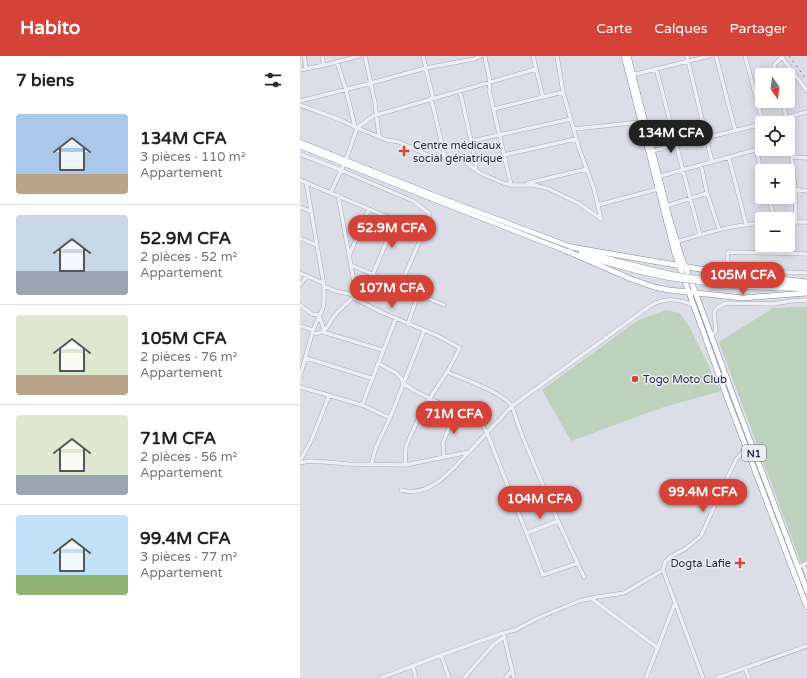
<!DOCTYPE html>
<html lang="fr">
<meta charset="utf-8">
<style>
body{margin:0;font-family:"Varela Round",sans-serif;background:#f6f6f6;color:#222;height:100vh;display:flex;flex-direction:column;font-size:15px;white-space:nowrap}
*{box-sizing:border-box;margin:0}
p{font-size:13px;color:#767676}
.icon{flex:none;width:22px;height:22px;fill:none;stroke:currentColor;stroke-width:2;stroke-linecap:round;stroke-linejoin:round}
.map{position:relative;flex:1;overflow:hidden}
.drawer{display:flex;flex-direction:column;background:#fff;width:300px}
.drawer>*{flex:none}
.needle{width:26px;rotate:166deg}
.buttons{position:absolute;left:455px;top:12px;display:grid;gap:8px}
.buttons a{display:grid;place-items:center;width:40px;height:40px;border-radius:4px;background:#fff;box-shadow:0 2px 10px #0003;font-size:20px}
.price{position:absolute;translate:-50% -34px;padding:0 9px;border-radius:14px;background:#d54238;color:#fff;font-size:13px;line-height:26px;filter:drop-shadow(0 1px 2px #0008)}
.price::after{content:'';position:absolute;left:50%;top:24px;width:12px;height:9px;margin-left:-6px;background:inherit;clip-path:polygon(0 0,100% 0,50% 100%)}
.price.current{background:#222;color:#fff}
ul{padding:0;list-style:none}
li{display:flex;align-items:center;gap:12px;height:100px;padding:0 16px}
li+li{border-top:1px solid #e0e0e0}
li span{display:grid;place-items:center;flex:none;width:112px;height:80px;border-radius:4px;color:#555}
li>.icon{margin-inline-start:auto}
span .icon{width:48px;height:48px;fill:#fffc;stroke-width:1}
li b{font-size:17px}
h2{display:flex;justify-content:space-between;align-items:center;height:48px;padding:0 16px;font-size:17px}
header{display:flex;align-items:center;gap:24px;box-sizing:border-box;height:56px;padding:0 20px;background:#d54238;color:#fff}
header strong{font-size:19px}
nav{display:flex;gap:22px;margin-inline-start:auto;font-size:14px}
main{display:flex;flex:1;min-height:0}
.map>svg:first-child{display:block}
.green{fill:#bdd1bc}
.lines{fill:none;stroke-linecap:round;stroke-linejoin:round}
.minor-casing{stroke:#a5a8b4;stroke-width:4.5}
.major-casing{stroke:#9a9fb3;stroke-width:5.5}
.highway-casing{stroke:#82879e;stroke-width:6}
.minor{stroke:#eeeff5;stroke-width:3.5}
.major{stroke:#fff;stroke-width:4.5}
.highway{stroke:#fff;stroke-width:5}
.rail{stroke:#747991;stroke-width:1;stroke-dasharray:2 4;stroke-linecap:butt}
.major-bridge-casing{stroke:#9a9fb3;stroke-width:5.5;stroke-linecap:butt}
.major-bridge{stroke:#fff;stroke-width:4.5}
.poi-dot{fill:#d54238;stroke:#ebedf5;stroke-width:1.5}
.labels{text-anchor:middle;stroke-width:3;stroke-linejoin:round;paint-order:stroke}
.shield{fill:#ebedf5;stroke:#606475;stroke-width:1}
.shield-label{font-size:10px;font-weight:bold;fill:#25293e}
.poi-label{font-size:11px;fill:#25293e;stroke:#ebedf5;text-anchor:start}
</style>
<header>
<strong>Habito</strong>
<nav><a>Carte</a><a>Calques</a><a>Partager</a></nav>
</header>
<main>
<section class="drawer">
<h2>7 biens<svg class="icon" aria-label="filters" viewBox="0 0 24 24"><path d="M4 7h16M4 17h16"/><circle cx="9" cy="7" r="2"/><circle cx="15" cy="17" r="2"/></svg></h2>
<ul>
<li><span style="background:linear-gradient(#a9c7e8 75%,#b9a48a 0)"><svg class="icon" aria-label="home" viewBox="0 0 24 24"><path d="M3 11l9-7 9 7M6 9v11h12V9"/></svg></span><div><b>134M CFA</b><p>3 pièces · 110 m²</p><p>Appartement</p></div></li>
<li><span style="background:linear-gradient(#c9d6e8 70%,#9aa5b1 0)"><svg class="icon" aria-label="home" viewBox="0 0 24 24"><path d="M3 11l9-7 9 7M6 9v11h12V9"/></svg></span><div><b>52.9M CFA</b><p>2 pièces · 52 m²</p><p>Appartement</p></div></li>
<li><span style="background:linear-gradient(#dfe7d0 75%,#b9a48a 0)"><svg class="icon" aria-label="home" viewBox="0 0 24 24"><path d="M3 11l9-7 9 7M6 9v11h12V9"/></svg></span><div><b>105M CFA</b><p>2 pièces · 76 m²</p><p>Appartement</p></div></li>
<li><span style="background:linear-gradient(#dfe7d0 75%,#9aa5b1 0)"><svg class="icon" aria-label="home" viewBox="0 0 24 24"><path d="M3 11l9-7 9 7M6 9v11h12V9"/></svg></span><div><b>71M CFA</b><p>2 pièces · 56 m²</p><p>Appartement</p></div></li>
<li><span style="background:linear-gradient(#bfe0f5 75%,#8fb573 0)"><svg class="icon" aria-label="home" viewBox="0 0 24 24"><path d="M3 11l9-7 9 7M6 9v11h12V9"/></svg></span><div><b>99.4M CFA</b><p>3 pièces · 77 m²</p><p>Appartement</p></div></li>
</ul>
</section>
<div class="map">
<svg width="507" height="622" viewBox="0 0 507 622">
<rect width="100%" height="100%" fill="#dcdee7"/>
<path class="green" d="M507 251V505L501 507 419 286 473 252Z
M366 254 380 257 391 274 421 335 364 351 271 385 242 334 337 265Z"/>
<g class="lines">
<g class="minor-casing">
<path id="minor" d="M4 0 6 12
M22 0 24 9
M65 0 75 47 79 80
M123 0 133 42
M185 0C186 12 192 23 189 34L211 129
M233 0 243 41
M257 0 263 36 279 92 294 133 301 163
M387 0 412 106
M416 0 435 74
M445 0 463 67
M481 0 507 35
M37 6 46 34 55 71
M356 12 400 179
M0 14 29 8 59 0
M332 19 409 0
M475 19 474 9 482 1
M160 35 174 98 176 114
M131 42 145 101
M0 45 60 30 126 12 174 3 181 0
M482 45 488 67
M0 49 43 65 57 72 87 84 99 86 130 100 162 104 180 117 203 127 211 129H234L249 133 278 147 301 163
M194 53 263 36
M465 67 507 56
M488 69 495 133 496 165
M274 73 341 66
M172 85 271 63
M456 94 462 118
M352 95 462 68
M0 98 41 114 113 145 129 157V164L100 230
M204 99 276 83
M492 101 507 102
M429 102 446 168
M401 109 407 137 419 173
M357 121 462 92
M0 124 88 161 103 164 125 173
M6 126 24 230V246L23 252 13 274
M228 127 287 113
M495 133 507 135
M31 136 46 104 57 72 73 60 236 13
M468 141 475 163
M298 149 358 133
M366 150 407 137
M0 151 10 155
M488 166H507
M0 182 16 189
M376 186C405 177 432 169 462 167
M483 189 484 197
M507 198 428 196 427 203 431 212 461 215 507 217
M49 200 69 153
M51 209 144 249
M0 217 23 227
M73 218 96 163
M0 229 7 220
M24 230 35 235 55 239
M53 242 81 256 138 280 160 292 147 316 126 348 115 370 106 390 105 409
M0 249 12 258 19 259
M19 259 24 274
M108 268 118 238
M0 270 13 274 0 321
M23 276 82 294
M13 277C16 277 19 278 22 276 28 273 31 263 36 258 41 252 54 242 56 237L38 139
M412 279 416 275C415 258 408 254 427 247L473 248 491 245 507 244
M6 302 71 322
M78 307 96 317 101 322 103 327 115 335 178 366 183 370 187 377 243 519 278 507
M147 316C163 323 202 336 212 350L221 377 258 465 284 521
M0 331 62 349 90 362
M62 349 96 262
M144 402 143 387 155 355
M0 405 11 385 29 340
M0 407 9 405 26 406 48 408 105 409 169 396 212 350 350 250C365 241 378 243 394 249
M71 409 76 391 90 362 124 275
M101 434C130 442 151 415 168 397
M227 477 258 465
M503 509 507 518
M498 511 507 507
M363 514 365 506 370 501 385 493 401 480 429 418 436 404 446 392
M292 543 358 592
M204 580 214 622
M113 611 116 622
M445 612 449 622
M81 622 141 599
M149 622 141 599 203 577 215 574 238 562 279 545 297 541 324 537 363 514 403 622
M164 622 193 589 204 581
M205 622 212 615
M346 622 375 547
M417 622 507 590"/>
</g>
<g class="major-casing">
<path id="major" d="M0 86 131 138 274 192
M0 90 130 142 269 196
M281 195 321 206 370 218
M280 199 337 215 370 222
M408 224 451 227 507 229
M408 227 445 231 507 233"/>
</g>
<g class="highway-casing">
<path id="highway" d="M324 0 375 198 428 344 507 551
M328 0 370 164 381 200 396 238 434 342 507 535
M271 191 411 215 507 226
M267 195 331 223 354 231 369 234 443 242 507 237"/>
</g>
<use href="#minor" class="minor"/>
<use href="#major" class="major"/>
<use href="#highway" class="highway"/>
<path class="rail" d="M489 0 507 24"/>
<g class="major-bridge-casing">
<path id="major-bridge" d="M370 218 408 224
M370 222 408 227"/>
</g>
<use href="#major-bridge" class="major-bridge"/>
</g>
<g class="poi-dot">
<path d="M102 89h4v4h4v4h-4v4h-4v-4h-4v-4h4z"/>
<circle cx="335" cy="323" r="4"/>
<path d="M438 501h4v4h4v4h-4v4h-4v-4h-4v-4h4z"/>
</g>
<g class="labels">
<rect class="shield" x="442" y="389" width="24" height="16" rx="3"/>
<g class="shield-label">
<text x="454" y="401">N1</text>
</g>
<g class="poi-label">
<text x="113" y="93">Centre médicaux<tspan x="113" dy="13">social gériatrique</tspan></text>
<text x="343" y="327">Togo Moto Club</text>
<text x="431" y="511" text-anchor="end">Dogta Lafie</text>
</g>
</g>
</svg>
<div class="buttons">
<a><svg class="needle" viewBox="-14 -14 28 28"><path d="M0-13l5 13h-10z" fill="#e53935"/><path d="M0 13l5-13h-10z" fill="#767676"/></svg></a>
<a><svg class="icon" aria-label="locate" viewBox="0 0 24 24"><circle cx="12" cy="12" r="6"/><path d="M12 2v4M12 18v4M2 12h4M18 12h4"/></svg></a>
<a>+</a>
<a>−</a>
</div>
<b class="price current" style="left:371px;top:98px">134M CFA</b>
<b class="price" style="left:92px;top:193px">52.9M CFA</b>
<b class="price" style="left:443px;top:240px">105M CFA</b>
<b class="price" style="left:92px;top:253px">107M CFA</b>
<b class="price" style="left:154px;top:379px">71M CFA</b>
<b class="price" style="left:403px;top:457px">99.4M CFA</b>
<b class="price" style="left:240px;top:464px">104M CFA</b>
</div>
</main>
